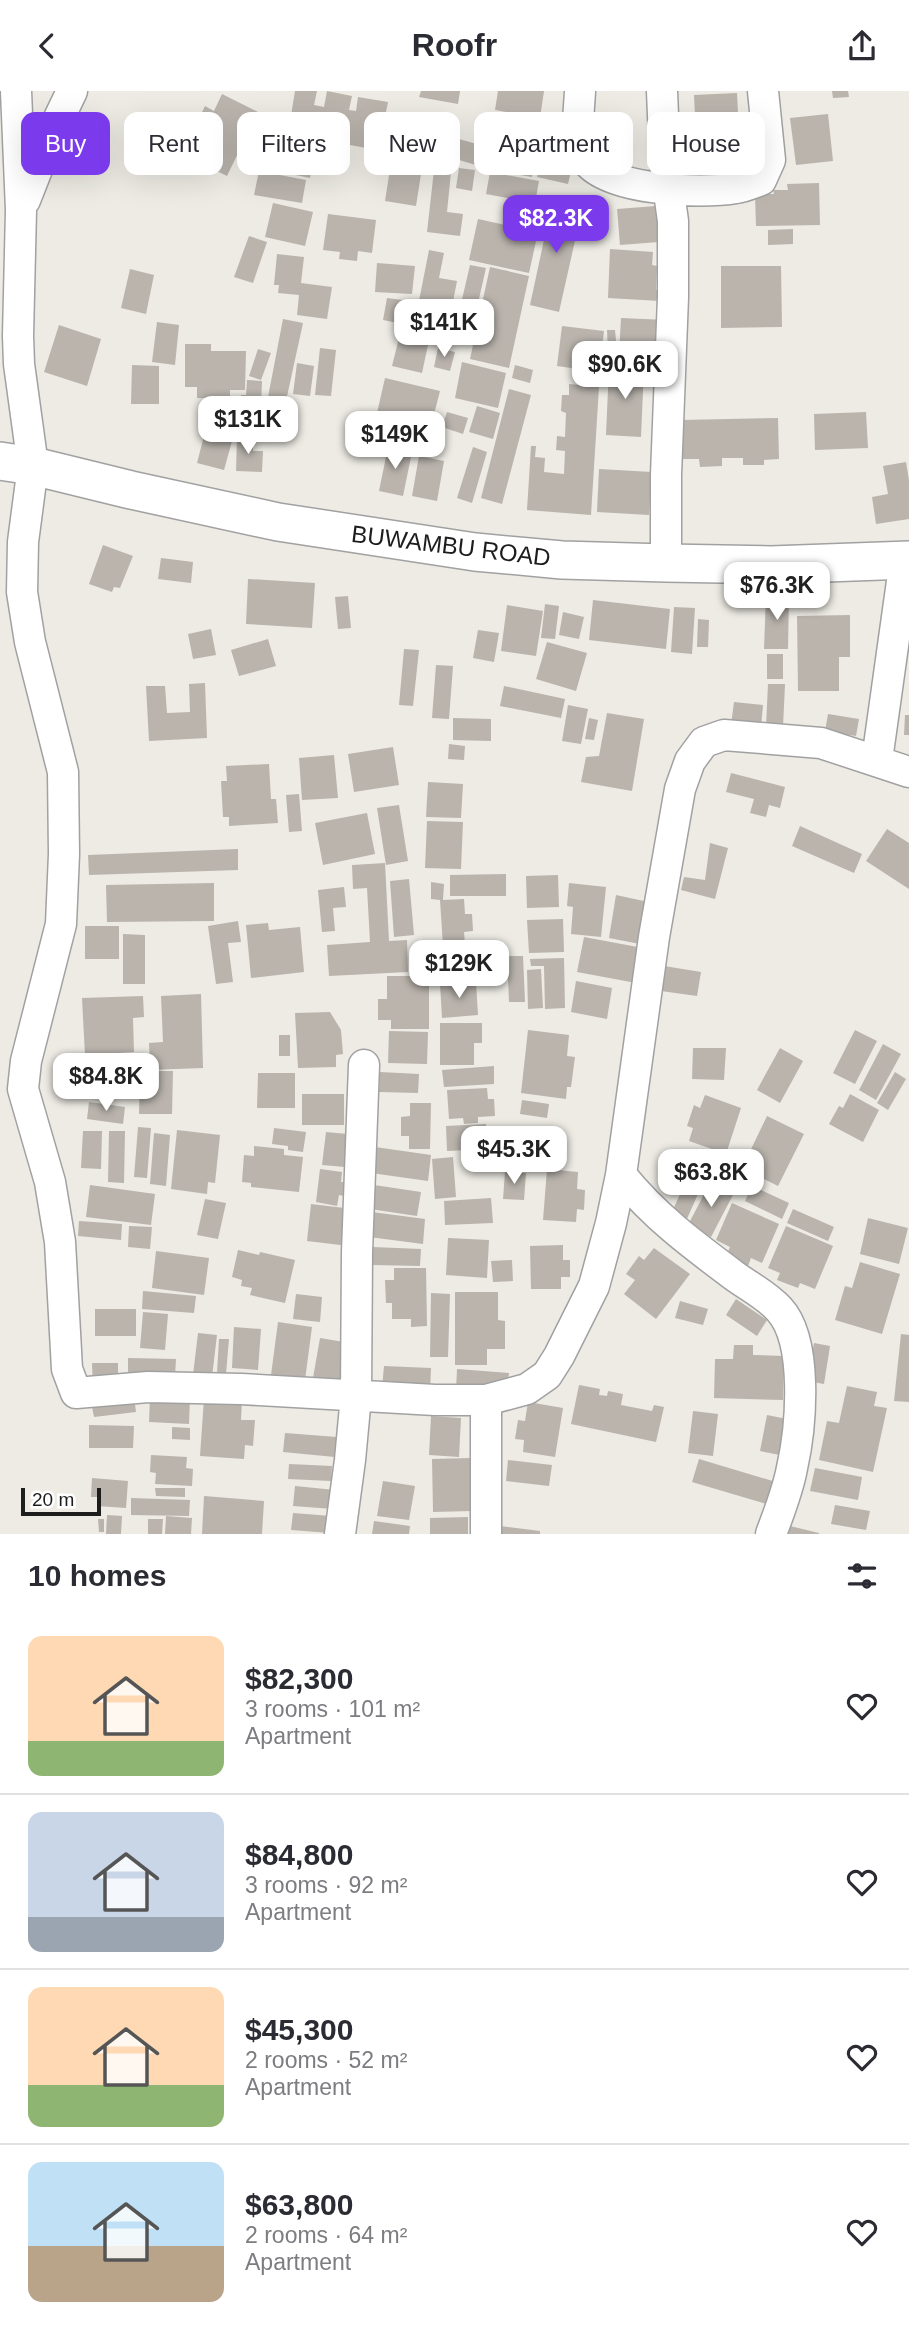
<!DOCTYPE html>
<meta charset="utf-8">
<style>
body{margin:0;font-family:Arial,sans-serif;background:#f2f2f3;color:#2b2b33;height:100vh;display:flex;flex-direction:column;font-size:26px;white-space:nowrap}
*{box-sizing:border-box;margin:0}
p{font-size:23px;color:#7c7c81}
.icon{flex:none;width:38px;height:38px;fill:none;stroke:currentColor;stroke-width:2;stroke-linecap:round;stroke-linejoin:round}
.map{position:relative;height:1443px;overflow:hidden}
.side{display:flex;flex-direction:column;background:#fff;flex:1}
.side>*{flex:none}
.hud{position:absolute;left:21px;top:21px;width:868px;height:63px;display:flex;gap:14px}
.scale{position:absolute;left:21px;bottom:18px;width:80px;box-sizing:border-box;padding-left:7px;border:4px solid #1d1d1d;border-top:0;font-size:19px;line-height:24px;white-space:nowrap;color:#1d1d1d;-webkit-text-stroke:5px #fff;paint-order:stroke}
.price{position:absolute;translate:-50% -60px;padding:0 16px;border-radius:14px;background:#fff;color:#222;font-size:23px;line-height:46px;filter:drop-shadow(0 2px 4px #0008)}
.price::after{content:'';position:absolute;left:50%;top:42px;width:21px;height:16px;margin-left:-10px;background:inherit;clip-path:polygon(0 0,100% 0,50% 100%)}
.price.on{background:#7c3aed;color:#fff}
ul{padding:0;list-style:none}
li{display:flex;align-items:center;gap:21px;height:175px;padding:0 28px}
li+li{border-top:2px solid #e1e1e2}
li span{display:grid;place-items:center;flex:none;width:196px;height:140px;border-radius:14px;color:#555}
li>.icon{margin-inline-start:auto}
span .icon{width:84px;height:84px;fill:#fffc;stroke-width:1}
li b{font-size:30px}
h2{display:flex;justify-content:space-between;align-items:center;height:84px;padding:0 28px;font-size:30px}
.pill{padding:0 24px;border-radius:14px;background:#fff;box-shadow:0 7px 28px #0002;font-size:24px;line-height:63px}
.pill.on{background:#7c3aed;color:#fff}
header{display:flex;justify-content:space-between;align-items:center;height:91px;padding:0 28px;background:#fff;font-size:32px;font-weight:700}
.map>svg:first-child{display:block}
.building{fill:#bab4ad}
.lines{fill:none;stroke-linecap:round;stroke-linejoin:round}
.minor-casing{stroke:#a1a1a1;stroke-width:33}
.tertiary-casing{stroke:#a1a1a1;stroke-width:40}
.minor{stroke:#fff;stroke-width:30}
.tertiary{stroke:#fff;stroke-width:37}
.labels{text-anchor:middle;stroke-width:5;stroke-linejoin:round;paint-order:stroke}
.street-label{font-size:24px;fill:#1d1d1d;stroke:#fff}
</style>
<header><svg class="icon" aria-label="back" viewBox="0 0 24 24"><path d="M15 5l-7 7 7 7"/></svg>Roofr<svg class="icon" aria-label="share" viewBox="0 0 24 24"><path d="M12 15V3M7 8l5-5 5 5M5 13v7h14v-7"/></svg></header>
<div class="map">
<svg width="909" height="1443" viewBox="0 0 909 1443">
<rect width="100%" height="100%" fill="#edebe4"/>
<path class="building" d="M295 0H317L314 14 324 16 327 0 352 5 349 19 356 20 358 6 388 11 385 26 395 28 389 61 288 43Z
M421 0H460L458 13 419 6Z
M498 0H544L540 27 495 19Z
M832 0H848L849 6 833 7Z
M737 2 738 22 695 24 694 4Z
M222 3 258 21 227 85 192 68 199 53 189 48 205 15 214 20Z
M828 23 833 70 796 74 790 27Z
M413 33 430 39 417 73 401 67Z
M674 36 709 37 708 83 674 82Z
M713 40H746V81L714 82Z
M452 46 498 59 492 79 446 65Z
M276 52 315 59 310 87 271 79Z
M544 56 575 64 568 93 537 86Z
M519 58 536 61 532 86 514 83Z
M459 77 475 79 472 100 456 97Z
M390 78 421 83 416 115 385 110Z
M434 79 451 81 447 121 463 123 460 145 427 141Z
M259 80 306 89 302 112 254 104Z
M490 81 539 90 535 112 486 103Z
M819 92 820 134 756 135 755 103H774L773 99H788L787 93Z
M553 107 583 114 559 221 530 214Z
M273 112 313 121 305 155 265 146Z
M656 115 659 151 620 154 617 118Z
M328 123 376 129 372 162 358 160 357 170 339 168 340 161 323 159Z
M478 128 538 141 529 182 469 169Z
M793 138V153L768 154V139Z
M249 145 267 151 253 192 234 186Z
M610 158 653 161 652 174 657 175 656 199H661L660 210 608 207Z
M429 159 444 162 439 187 457 190 451 221 418 215Z
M277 163 304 166 301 192 332 196 327 228 297 224 299 204 278 202 279 194H274Z
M377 172 415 175 412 203 375 201Z
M470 174 486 177 476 221 460 217Z
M721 175H781L782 236 721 237Z
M490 176 529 185 509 277 470 268Z
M130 178 154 184 146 223 121 217Z
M387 207 402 209 398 232 383 229Z
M415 215 428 219 423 238 410 234Z
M621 227 667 229 665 267 619 264Z
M283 228 303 232 286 310 268 306Z
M157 231 179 234 175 274 152 271Z
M59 234 101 248 87 295 44 281Z
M562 235 604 240 599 281 557 275Z
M607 239H615L617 260 608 261Z
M399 247 428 254 422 282 392 275Z
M185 253H211V260H246L245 299H230V308L197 307V296H185Z
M320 257 336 259 331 305 315 304Z
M438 257 455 261 450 280 434 276Z
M258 258 271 262 261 289 249 285Z
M462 271 506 282 498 317 455 307Z
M297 272 314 275 310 305 293 303Z
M132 274 159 275V313H131Z
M515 274 533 279 530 292 512 287Z
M609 275 644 277 641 346 606 344Z
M385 287 440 300 431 335 377 322Z
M247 289 262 290 261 314 276 315 275 346 239 343 241 304H246Z
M569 293 599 296 591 424 527 419 531 355H536L535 366 545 367 544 381 564 383 565 360 556 359 557 345 565 346 566 322 561 320 562 304H569Z
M509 298 531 304 502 413 481 407Z
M477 315 500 322 493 348 469 341Z
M447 321 468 327 463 343 442 336Z
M866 321 868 357 815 359 814 323Z
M778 327 779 368 764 369V374H743V367H722V375L700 376 699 368H682L681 329Z
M208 329 236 336 224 379 197 372Z
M382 333 433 343 430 362 379 353Z
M237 345 253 346V360H263L262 381 236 380Z
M388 356 412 361 403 405 379 400Z
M473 356 487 361 472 412 457 407Z
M419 365 444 370 437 410 412 405Z
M906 371 909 389V428L876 433 872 406 888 403 883 375Z
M599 378 652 381 649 424 597 421Z
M103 454 133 465 120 497 114 496 112 501 89 493Z
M161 467 193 471 191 492 158 488Z
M248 488 315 492 312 537 246 533Z
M766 503 789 504 788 558H764Z
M348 505 351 537 338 538 335 506Z
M593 509 670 518 666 558 589 549Z
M545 513 559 515 555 548 541 547Z
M507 514 543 520 536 565 501 560Z
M674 516 695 517 692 563 671 561Z
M563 521 584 526 579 548 559 544Z
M850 524V566H839V600H798L797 525Z
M698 528 709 529 708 556H697Z
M211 538 216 564 193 568 188 543Z
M478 539 499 542 494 571 473 567Z
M268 548 276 575 239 585 231 559Z
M547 551 587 562 576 600 536 588Z
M404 558 419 559 413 615 399 614Z
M767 563H783V588H767Z
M436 574 453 575 449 628 432 627Z
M205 592 207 647 149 650 146 595H165L167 622 190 621 189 593Z
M768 593H785L783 636 766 635Z
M504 595 565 608 561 627 500 615Z
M734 611 763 614 761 637 731 634Z
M568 614 588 618 581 653 562 650Z
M607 622 644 628 632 700 581 691 586 666 599 665Z
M828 623 859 628 856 645 825 640Z
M905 624H909V644H904Z
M453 627 491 628V650L453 649Z
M589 627 598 629 594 649 585 648Z
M449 653 465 655 464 669 448 668Z
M393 656 399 694 354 701 348 663Z
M334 664 338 707 302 709 299 667Z
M269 673 271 708H276L278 732 229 735V726H223L221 690H227L226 675Z
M731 682 785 696 780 717 769 714 766 726 750 722 754 708 726 701Z
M428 691 463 693 461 727 426 726Z
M299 703 302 740 289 741 286 704Z
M399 714 408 770 386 774 377 717Z
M367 722 375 763 323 774 315 732Z
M427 730 463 731 461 778 425 777Z
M800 735 862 763 854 782 792 755Z
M887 738 909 752V798L866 770Z
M710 752 728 757 715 808 681 799 684 786 705 789Z
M238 758V779L89 784 88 764Z
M385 772 389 850 407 849 408 881 329 885 327 854 370 851 367 797 353 798 352 774Z
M506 783V805H450V784Z
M558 784 559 816 527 817 526 785Z
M409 788 414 844 394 846 390 790Z
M431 791 444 793 443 809 464 808 465 823H472L473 840 464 841 465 853 443 855 440 809 431 808Z
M214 792V830L107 831 106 794Z
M569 792 606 796 601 846 571 843 573 816 567 815Z
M344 796 346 816 333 817 335 840 322 841 318 799Z
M616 804 653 812 645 854 609 847Z
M563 828 564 861 529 862 527 829Z
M238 830 241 851 228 852 233 891 216 893 208 835Z
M268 832 269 839 300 836 304 881 251 887 246 834Z
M85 835H119V868H85Z
M123 843 145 844V893H123Z
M584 846 643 857 636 892 577 881Z
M460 856 461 886 440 887 439 857Z
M489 858 491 883 468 885 466 860Z
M507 865H523L525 911H509Z
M564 867 565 917 545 918 544 875H531L530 868Z
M658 874 701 881 697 905 654 899Z
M541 878 543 917 528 918 527 879Z
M387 885H429V938H391V929H378V908H387Z
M576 890 612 897 607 928 571 921Z
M476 891 478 924 442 927 440 893Z
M201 903 203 977 150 979 149 952 163 951 161 905Z
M143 905 144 926 133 927 134 961 85 964 82 907Z
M330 921 341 939 343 963 336 964V976L298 977 295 922Z
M440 932H482V952H474V974H440Z
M528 939 569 944 567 965 575 966 571 996H567L566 1008 521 1002Z
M855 939 877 950 855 993 833 982Z
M389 940 428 941 427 973 388 972Z
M279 944H290V965H279Z
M883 953 901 963 876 1009 859 999Z
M693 957H726L724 989 692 988Z
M780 957 803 970 780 1012 757 999Z
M88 972 129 973 128 1007 82 1006V987H88Z
M494 975V993L444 996 442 979Z
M140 980H173L172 1023H139Z
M380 981 419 983 418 1002 379 1001Z
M895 981 906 988 888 1019 877 1012Z
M258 982H295V1017H257Z
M487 997 488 1008H494L495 1025 478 1026V1032L464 1033 463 1027 449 1028 447 999Z
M302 1003H344V1034H302Z
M850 1003 879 1019 863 1051 829 1033 839 1015 843 1017Z
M705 1004 741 1017 726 1063 689 1050 693 1037 687 1035 694 1014 700 1017Z
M522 1009 549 1013 547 1027 520 1023Z
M89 1011 125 1016 123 1033 87 1028Z
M410 1012H431L430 1058H409V1045H401V1026L410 1025Z
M767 1025 804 1043 778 1095 742 1077Z
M486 1033 487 1058 447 1060 446 1035Z
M138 1036 151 1037 147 1087 134 1086Z
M274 1037 306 1041 303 1061 288 1059V1055L272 1053Z
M177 1039 220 1044 215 1092 208 1091 207 1103 171 1098Z
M83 1040H102L101 1078 81 1077Z
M109 1040H125L124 1092 108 1091Z
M326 1041 348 1043 350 1065 346 1064 345 1076 322 1074Z
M154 1042 170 1044 166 1095 150 1093Z
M254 1055 284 1058V1064L303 1066 299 1101 251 1096V1092L242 1091 244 1064 254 1065Z
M375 1056 431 1064 428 1090 371 1082Z
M453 1066 456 1106 435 1108 432 1068Z
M320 1078 342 1081 341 1091H346L344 1105 339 1104 337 1115 316 1111Z
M547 1078 578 1081 577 1098 585 1099 584 1119 577 1118 576 1131 543 1129Z
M691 1079 706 1085 686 1130 671 1123Z
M505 1081 526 1082 524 1109 503 1108Z
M711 1090 734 1102 711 1146 688 1134Z
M90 1094 155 1103 151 1134 86 1126Z
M374 1094 421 1101 417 1125 370 1118Z
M752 1095 789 1112 782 1128 745 1110Z
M491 1107 493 1132 445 1134 444 1110Z
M205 1108 226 1112 218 1148 197 1144Z
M732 1112 779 1133 762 1172 751 1167 748 1175 726 1165 730 1156 716 1149Z
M311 1113 353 1118 349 1155 307 1150Z
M793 1118 834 1136 828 1150 787 1132Z
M372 1121 425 1128 423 1153 369 1146Z
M868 1127 908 1137 899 1173 860 1163Z
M79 1130 122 1133 121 1149 78 1145Z
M129 1135 152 1136 150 1158 128 1156Z
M786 1135 833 1155 815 1198 800 1192 798 1197 777 1189 780 1182 768 1177Z
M448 1147 489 1149 487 1187 446 1184Z
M563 1154V1169H570V1186H561V1198H531L530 1155Z
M373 1156 421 1158 420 1175 373 1174Z
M654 1157 690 1183 656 1228 624 1203 635 1189 626 1183 639 1165 644 1169Z
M238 1159 259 1164 260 1161 295 1169 285 1212 250 1204 252 1197 241 1195 242 1189 232 1186Z
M156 1160 209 1167 204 1204 152 1197Z
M512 1169 513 1190 493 1191 491 1170Z
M860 1171 900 1183 882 1243 835 1229 845 1195 852 1197Z
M394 1177H426L427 1235 411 1236V1228H392V1212H386L385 1189H394Z
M143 1200 196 1205 194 1222 142 1218Z
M455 1201H498V1229L505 1230V1258H487V1274H455Z
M431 1202 450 1203 448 1266H430Z
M296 1203 322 1206 320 1231 293 1228Z
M736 1208 767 1229 757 1245 726 1224Z
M680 1210 708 1218 703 1234 675 1227Z
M95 1218H136V1245H95Z
M143 1221 168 1223 165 1259 140 1257Z
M278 1231 312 1236 305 1289 271 1284Z
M234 1236 261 1238 258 1279 232 1277Z
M198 1242 217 1244 212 1286 193 1284Z
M901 1243 909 1244V1311L894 1310Z
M320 1247 350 1252 344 1292 313 1287Z
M219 1248H229L226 1283 217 1282Z
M814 1252 830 1255 824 1293 807 1290Z
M734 1254H753V1264L784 1265 783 1309 714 1307 715 1268H733Z
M128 1267 176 1268 175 1285 128 1284Z
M92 1272H118V1297L93 1298Z
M384 1275 431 1277 430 1301 382 1297Z
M457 1278 509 1282 507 1299 456 1300Z
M579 1294 600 1298 599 1304 607 1305 608 1300 623 1303 621 1314 652 1320 654 1314 664 1316 656 1351 571 1333Z
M847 1295 877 1301 874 1315 887 1317 873 1381 819 1369 827 1330 839 1332Z
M134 1305 136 1321 94 1326 91 1310Z
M150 1306 190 1307 189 1333 149 1331Z
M204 1307 242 1309 241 1329H255L253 1355 245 1354 244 1368 200 1365Z
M528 1311 563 1317 555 1366 523 1361 524 1349 515 1348 518 1329 525 1330Z
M693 1320 718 1323 713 1365 688 1362Z
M767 1324 792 1329 785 1365 760 1360Z
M431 1325 461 1327 459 1366 429 1364Z
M89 1334 134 1335 133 1357H89Z
M172 1336 190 1337V1349L172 1348Z
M285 1342 337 1346 335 1366 283 1361Z
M151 1364 187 1366 186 1377 193 1378 192 1395 155 1393 156 1382 150 1381Z
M471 1367 472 1420 433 1421 432 1368Z
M699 1368 776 1391 770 1414 692 1391Z
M508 1369 552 1374 549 1395 506 1390Z
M289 1373 332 1375 331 1390 288 1388Z
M815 1377 862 1386 858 1409 810 1400Z
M92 1387 128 1390 126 1417 97 1415 98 1406H91Z
M383 1390 415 1395 409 1429 377 1425Z
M295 1395 335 1399 333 1418 293 1415Z
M155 1397H185V1406L156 1405Z
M204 1405 264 1410 262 1443H202Z
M131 1407 190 1409 189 1425 131 1424Z
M835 1414 870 1420 866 1439 831 1433Z
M293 1422 331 1425 330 1442 291 1439Z
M107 1424 122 1425 121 1443H106Z
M166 1425 192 1427 191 1443H165Z
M468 1426V1443H430V1427Z
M98 1428H104V1441H99Z
M148 1428H163L162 1443H148Z
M374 1430 410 1435 409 1443H372Z
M500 1435 540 1440V1443H499Z
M790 1435 819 1442V1443H788Z"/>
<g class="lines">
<g class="minor-casing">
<path id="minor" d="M16 0 21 119 18 245 19 273 33 375 23 451 22 501 30 551 63 681 64 763 61 833 26 970 23 998 50 1091 60 1151 67 1278 76 1302 148 1296 241 1298 435 1309H486L527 1298 547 1284 559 1265 594 1195 611 1132 621 1084 654 846 680 698 690 670 704 651 724 644 821 652 909 681
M580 0C579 21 575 45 583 64 599 100 702 103 736 97 744 96 753 92 761 89L770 69 763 0
M662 0 665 73 673 130V206L666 384V472
M25 109 49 48 72 0
M877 669 905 469
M621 1084C655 1126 693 1154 736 1186 750 1196 767 1205 779 1218 809 1250 801 1337 792 1377 788 1399 779 1422 771 1443
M340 1443 350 1369 356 1305 357 1161 364 974
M486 1443V1309"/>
</g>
<g class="tertiary-casing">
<path id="tertiary" d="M0 370 33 375 131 399 278 431 475 461 562 469 666 472 771 474 909 469"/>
</g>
<use href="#minor" class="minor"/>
<use href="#tertiary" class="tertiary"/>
</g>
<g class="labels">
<g class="street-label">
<text transform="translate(451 455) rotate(7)" y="8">BUWAMBU ROAD</text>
</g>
</g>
</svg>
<div class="scale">20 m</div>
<b class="price on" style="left:556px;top:164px">$82.3K</b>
<b class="price" style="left:444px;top:268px">$141K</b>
<b class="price" style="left:625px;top:310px">$90.6K</b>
<b class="price" style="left:248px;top:365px">$131K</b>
<b class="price" style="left:395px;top:380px">$149K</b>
<b class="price" style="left:777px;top:531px">$76.3K</b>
<b class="price" style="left:459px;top:909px">$129K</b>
<b class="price" style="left:106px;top:1022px">$84.8K</b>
<b class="price" style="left:514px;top:1095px">$45.3K</b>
<b class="price" style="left:711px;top:1118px">$63.8K</b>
<div class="hud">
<a class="pill on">Buy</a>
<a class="pill">Rent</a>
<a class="pill">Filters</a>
<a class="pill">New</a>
<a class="pill">Apartment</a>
<a class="pill">House</a>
</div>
</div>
<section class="side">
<h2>10 homes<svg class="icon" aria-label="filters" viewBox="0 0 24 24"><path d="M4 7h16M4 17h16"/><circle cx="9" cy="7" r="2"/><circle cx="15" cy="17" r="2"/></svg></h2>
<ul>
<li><span style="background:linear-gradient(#ffd9b3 75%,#8fb573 0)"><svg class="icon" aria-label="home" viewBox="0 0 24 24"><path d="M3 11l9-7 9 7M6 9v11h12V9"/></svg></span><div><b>$82,300</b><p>3 rooms · 101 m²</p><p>Apartment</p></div><svg class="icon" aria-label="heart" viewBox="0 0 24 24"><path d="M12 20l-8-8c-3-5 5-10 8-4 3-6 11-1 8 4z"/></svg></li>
<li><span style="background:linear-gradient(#c9d6e8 75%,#9aa5b1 0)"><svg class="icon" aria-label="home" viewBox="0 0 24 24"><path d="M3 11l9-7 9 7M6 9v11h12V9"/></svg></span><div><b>$84,800</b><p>3 rooms · 92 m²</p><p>Apartment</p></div><svg class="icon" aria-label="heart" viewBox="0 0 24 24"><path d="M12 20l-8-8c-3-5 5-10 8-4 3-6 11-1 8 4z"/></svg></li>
<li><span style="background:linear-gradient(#ffd9b3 70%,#8fb573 0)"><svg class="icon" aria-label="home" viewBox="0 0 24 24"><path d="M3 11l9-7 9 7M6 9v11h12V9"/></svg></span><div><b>$45,300</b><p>2 rooms · 52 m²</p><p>Apartment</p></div><svg class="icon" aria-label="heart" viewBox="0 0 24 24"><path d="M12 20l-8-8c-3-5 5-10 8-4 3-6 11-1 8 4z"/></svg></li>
<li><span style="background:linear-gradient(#bfe0f5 60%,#b9a48a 0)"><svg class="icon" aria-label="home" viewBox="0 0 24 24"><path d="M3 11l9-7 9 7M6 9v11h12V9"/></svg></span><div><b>$63,800</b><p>2 rooms · 64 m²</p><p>Apartment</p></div><svg class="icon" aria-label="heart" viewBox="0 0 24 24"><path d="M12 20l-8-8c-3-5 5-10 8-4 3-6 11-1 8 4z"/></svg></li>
</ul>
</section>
